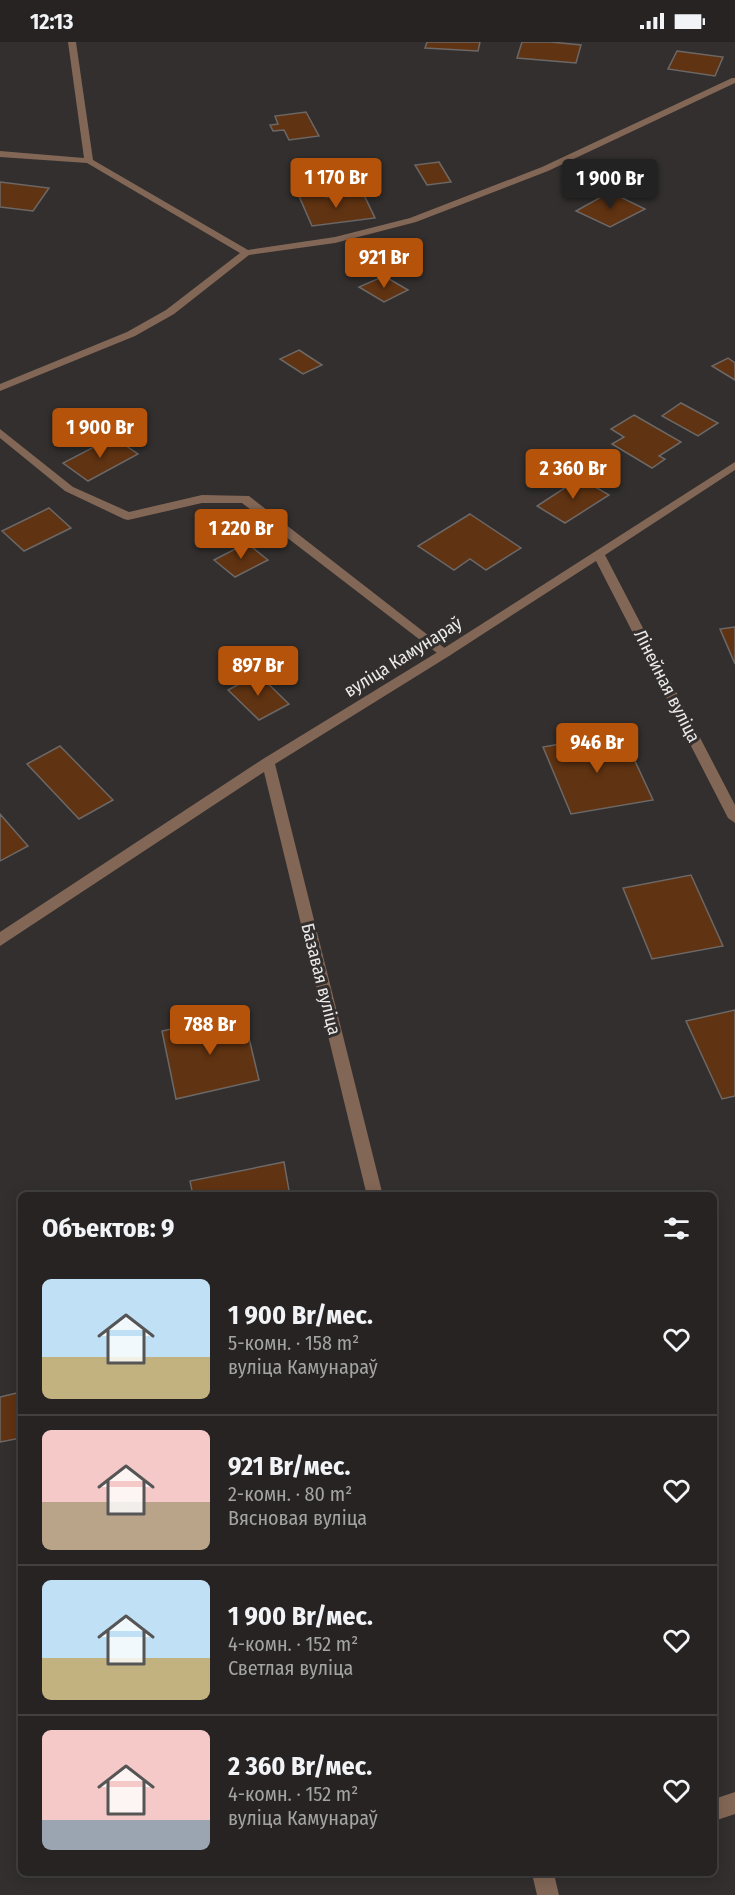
<!DOCTYPE html>
<html lang="ru">
<meta charset="utf-8">
<style>
body{margin:0;font-family:"Fira Sans Condensed",sans-serif;background:#322f2f;color:#f1f3f6;height:100vh;display:flex;flex-direction:column;font-size:22px;white-space:nowrap}
*{box-sizing:border-box;margin:0}
p{font-size:20px;color:#a4a4a5}
.icon{flex:none;width:33px;height:33px;fill:none;stroke:currentColor;stroke-width:2;stroke-linecap:round;stroke-linejoin:round}
.map{position:relative;flex:1;overflow:hidden}
.panel{position:absolute;left:18px;top:1150px;width:699px;height:684px;display:flex;flex-direction:column;background:#262322;border-radius:9px;box-shadow:0 3px 15px #0003,0 0 0 2px #424040}
.panel>*{flex:none}
.price{position:absolute;translate:-50% -51px;padding:0 14px;border-radius:6px;background:#b45309;color:#fff;font-size:20px;line-height:39px;filter:drop-shadow(0 2px 3px #0008)}
.price::after{content:'';position:absolute;left:50%;top:36px;width:18px;height:14px;margin-left:-9px;background:inherit;clip-path:polygon(0 0,100% 0,50% 100%)}
.price.current{background:#222;color:#fff}
ul{padding:0;list-style:none}
li{display:flex;align-items:center;gap:18px;height:150px;padding:0 24px}
li+li{border-top:2px solid #424040}
li span{display:grid;place-items:center;flex:none;width:168px;height:120px;border-radius:9px;color:#555}
li>.icon{margin-inline-start:auto}
span .icon{width:72px;height:72px;fill:#fffc;stroke-width:1}
li b{font-size:26px}
h2{display:flex;justify-content:space-between;align-items:center;height:72px;padding:0 24px;font-size:26px}
.status{display:flex;justify-content:space-between;align-items:center;height:42px;padding:0 30px;background:#262322;direction:ltr}
.status svg{height:16px;fill:currentColor}
.map>svg:first-child{display:block}
.building{fill:#603312;stroke:#6b6867;stroke-width:1.5}
.lines{fill:none;stroke-linecap:round;stroke-linejoin:round}
.service{fill:#836756;fill-rule:evenodd}
.minor{fill:#836756;fill-rule:evenodd}
.labels{text-anchor:middle;stroke-width:6;stroke-linejoin:round;paint-order:stroke}
.street-label{font-size:18px;fill:#ebeae9;stroke:#322f2e}
</style>
<div class="status"><b>12:13</b><svg viewBox="0 0 49 12"><path d="M0 12V9h3v3zM5 12V6h3v6zM10 12V3h3v9zM15 12V0h3v12zM26 1h20v11H26zM47 4h2v5h-2z"/></svg></div>
<div class="map">
<svg width="735" height="1853" viewBox="0 0 735 1853">
<rect width="100%" height="100%" fill="#322f2e"/>
<path class="building" d="M427 0H480L478 9 425 6Z
M522 0H551L581 3 576 21 517 16Z
M677 9 723 15 715 34 668 27Z
M306 70 319 94 289 98 284 88 273 89 270 83 278 82 275 74Z
M439 120 451 140 427 143 415 123Z
M0 140 49 146 33 169 0 165Z
M610 150 645 167 610 185 576 169Z
M324 151 326 155 363 151 375 176 312 184 299 154Z
M384 234 408 248 384 260 359 245Z
M299 308 322 323 303 332 280 317Z
M728 316 735 321V338L712 324Z
M681 361 718 381 698 394 662 374Z
M634 373 681 400 659 414 665 417 652 426 612 402 624 395 611 387Z
M113 395 138 412 88 439 63 421Z
M580 436 609 453 565 481 537 464Z
M49 466 71 486 24 509 2 489Z
M470 472 521 506 486 528 470 517 454 528 418 504Z
M247 501 268 518 235 535 214 518Z
M735 585V622L720 587Z
M258 632 289 662 259 678 228 648Z
M622 691 653 758 571 772 543 705Z
M60 704 113 758 79 777 27 722Z
M0 772 28 804 0 819Z
M691 833 723 904 652 917 623 846Z
M735 968V1054L722 1057 686 979Z
M243 971 259 1038 176 1057 162 989Z
M284 1120 290 1154H193L190 1139Z
M21 1350V1396L0 1400V1355Z"/>
<g class="lines">
<path class="service" d="M0 387 73 445 129 470 202 453 249 454 451 611 449 614H441L242 461H202L128 478 124 477 65 449 0 396Z"/>
<path class="minor" d="M68 0H76L93 118 248 208 335 195 410 176 542 125 732 36H735V41L548 129 416 180 335 201 249 213 174 272 135 294 0 349V342L127 290 166 268 240 211 87 121 0 115V109L84 116Z
M735 420V428L605 513 735 763V781L728 776 596 519 449 614 275 722 383 1154H367L264 730 0 904V890L263 717 441 608Z
M735 1750V1772L714 1779V1757Z
M532 1832H554L559 1853H537Z"/>
</g>
<g class="labels">
<g class="street-label">
<text transform="translate(403 615) rotate(-32)" y="6">вуліца Камунараў</text>
<text transform="translate(667 644) rotate(63)" y="6">Лінейная вуліца</text>
<text transform="translate(321 937) rotate(76)" y="6">Базавая вуліца</text>
</g>
</g>
</svg>
<b class="price" style="left:336px;top:167px">1 170 Br</b>
<b class="price current" style="left:610px;top:168px">1 900 Br</b>
<b class="price" style="left:384px;top:247px">921 Br</b>
<b class="price" style="left:100px;top:417px">1 900 Br</b>
<b class="price" style="left:573px;top:458px">2 360 Br</b>
<b class="price" style="left:241px;top:518px">1 220 Br</b>
<b class="price" style="left:258px;top:655px">897 Br</b>
<b class="price" style="left:597px;top:732px">946 Br</b>
<b class="price" style="left:210px;top:1014px">788 Br</b>
<section class="panel">
<h2>Объектов: 9<svg class="icon" aria-label="filters" viewBox="0 0 24 24"><path d="M4 7h16M4 17h16"/><circle cx="9" cy="7" r="2"/><circle cx="15" cy="17" r="2"/></svg></h2>
<ul>
<li><span style="background:linear-gradient(#bfe0f5 65%,#c2b280 0)"><svg class="icon" aria-label="home" viewBox="0 0 24 24"><path d="M3 11l9-7 9 7M6 9v11h12V9"/></svg></span><div><b>1 900 Br/мес.</b><p>5-комн. · 158 m²</p><p>вуліца Камунараў</p></div><svg class="icon" aria-label="heart" viewBox="0 0 24 24"><path d="M12 20l-8-8c-3-5 5-10 8-4 3-6 11-1 8 4z"/></svg></li>
<li><span style="background:linear-gradient(#f6c9c9 60%,#b9a48a 0)"><svg class="icon" aria-label="home" viewBox="0 0 24 24"><path d="M3 11l9-7 9 7M6 9v11h12V9"/></svg></span><div><b>921 Br/мес.</b><p>2-комн. · 80 m²</p><p>Вясновая вуліца</p></div><svg class="icon" aria-label="heart" viewBox="0 0 24 24"><path d="M12 20l-8-8c-3-5 5-10 8-4 3-6 11-1 8 4z"/></svg></li>
<li><span style="background:linear-gradient(#bfe0f5 65%,#c2b280 0)"><svg class="icon" aria-label="home" viewBox="0 0 24 24"><path d="M3 11l9-7 9 7M6 9v11h12V9"/></svg></span><div><b>1 900 Br/мес.</b><p>4-комн. · 152 m²</p><p>Светлая вуліца</p></div><svg class="icon" aria-label="heart" viewBox="0 0 24 24"><path d="M12 20l-8-8c-3-5 5-10 8-4 3-6 11-1 8 4z"/></svg></li>
<li><span style="background:linear-gradient(#f6c9c9 75%,#9aa5b1 0)"><svg class="icon" aria-label="home" viewBox="0 0 24 24"><path d="M3 11l9-7 9 7M6 9v11h12V9"/></svg></span><div><b>2 360 Br/мес.</b><p>4-комн. · 152 m²</p><p>вуліца Камунараў</p></div><svg class="icon" aria-label="heart" viewBox="0 0 24 24"><path d="M12 20l-8-8c-3-5 5-10 8-4 3-6 11-1 8 4z"/></svg></li>
</ul>
</section>
</div>
